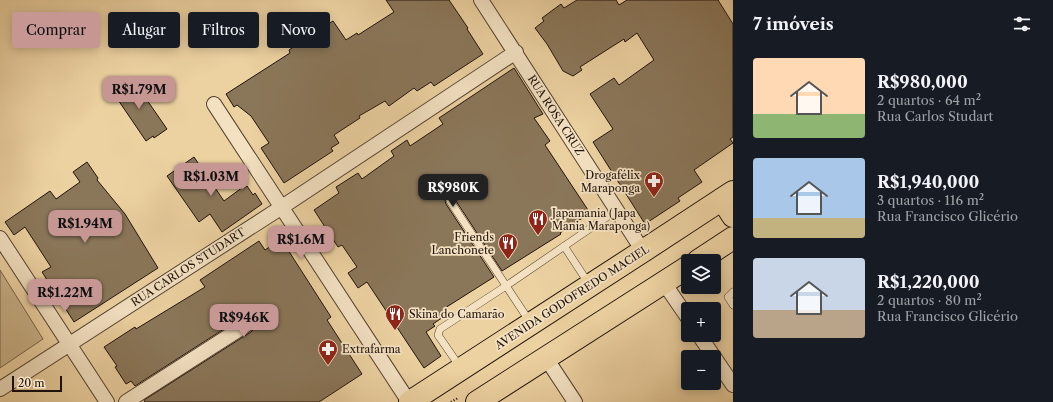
<!DOCTYPE html>
<html lang="pt">
<meta charset="utf-8">
<style>
body{margin:0;font-family:"Libre Caslon Text",serif;background:#20242c;color:#f1f3f6;height:100vh;display:flex;flex-direction:column;font-size:15px;white-space:nowrap}
*{box-sizing:border-box;margin:0}
p{font-size:13px;color:#9ea1a6}
.icon{flex:none;width:22px;height:22px;fill:none;stroke:currentColor;stroke-width:2;stroke-linecap:round;stroke-linejoin:round}
.map{position:relative;flex:1;overflow:hidden}
.sheet{display:flex;flex-direction:column;background:#171b24;width:320px}
.sheet>*{flex:none}
.hud{position:absolute;left:12px;top:12px;width:380px;height:36px;display:flex;gap:8px}
.tools{position:absolute;left:681px;top:254px;display:grid;gap:8px}
.tools a{display:grid;place-items:center;width:40px;height:40px;border-radius:4px;background:#171b24;box-shadow:0 2px 10px #0003;font-size:20px}
.scale{position:absolute;left:12px;bottom:10px;width:50px;box-sizing:border-box;padding-left:4px;border:2px solid #20130b;border-top:0;font-size:11px;line-height:14px;white-space:nowrap;color:#20130b;-webkit-text-stroke:3px #f3e1c2;paint-order:stroke}
.price{position:absolute;translate:-50% -34px;padding:0 9px;border-radius:8px;background:#c59692;color:#111;font-size:13px;line-height:26px;filter:drop-shadow(0 1px 2px #0008)}
.price::after{content:'';position:absolute;left:50%;top:24px;width:12px;height:9px;margin-left:-6px;background:inherit;clip-path:polygon(0 0,100% 0,50% 100%)}
.price.on{background:#222;color:#fff}
ul{padding:0;list-style:none}
li{display:flex;align-items:center;gap:12px;height:100px;padding:0 20px}
li span{display:grid;place-items:center;flex:none;width:112px;height:80px;border-radius:4px;color:#555}
li>.icon{margin-inline-start:auto}
span .icon{width:48px;height:48px;fill:#fffc;stroke-width:1}
li b{font-size:17px}
h2{display:flex;justify-content:space-between;align-items:center;height:48px;padding:0 20px;font-size:17px}
.tag{padding:0 14px;border-radius:4px;background:#171b24;box-shadow:0 2px 10px #0003;font-size:14px;line-height:36px}
.tag.on{background:#c59692;color:#111}
main{display:flex;flex:1;min-height:0}
.map>svg:first-child{display:block}
.green{fill:#c9b188;stroke:#74624a}
.building{fill:#8a7659;stroke:#20130b}
.lines{fill:none;stroke-linecap:round;stroke-linejoin:round}
.service-casing{stroke:#534230;stroke-width:8}
.minor-casing{stroke:#534230;stroke-width:16}
.primary-casing{stroke:#20130b;stroke-width:24}
.path{stroke:#20130b;stroke-width:2.5;stroke-dasharray:1 2;stroke-linecap:butt}
.service{stroke:#f3e1c2;stroke-width:7}
.minor{stroke:#f3e1c2;stroke-width:14}
.primary{stroke:#ecd1a1;stroke-width:22}
.labels{text-anchor:middle;stroke-width:3.5;stroke-linejoin:round;paint-order:stroke}
.street-label{font-size:11px;fill:#20130b;stroke:#f3e1c2}
.poi-label{font-size:11px;fill:#20130b;stroke:#f3e1c2;text-anchor:start}
</style>
<main>
<div class="map">
<svg width="733" height="402" viewBox="0 0 733 402">
<rect width="100%" height="100%" fill="#ecd1a1"/>
<filter id="stains"><feTurbulence type="fractalNoise" baseFrequency=".005" numOctaves="4"/><feColorMatrix values="0 0 0 0 .2 0 0 0 0 .09 0 0 0 0 .02 0 0 0 .5 -.17"/></filter>
<radialGradient id="worn" r=".72"><stop offset=".6" stop-color="#630" stop-opacity="0"/><stop offset="1" stop-color="#630" stop-opacity=".3"/></radialGradient>
<path class="green" d="M0 270 43 339 0 368Z"/>
<path class="building" d="M386 0H449L468 28 467 29 483 54 434 86 431 82 417 91 414 88 389 106 385 101 359 116 360 118 334 135 339 143 331 148 333 151 284 183 261 148 269 143 251 116 237 105 234 107 226 94 290 53 289 50 333 21 346 40 357 33 358 35 394 12Z
M577 0H616L619 5 627 0H718L733 24V137L730 139 733 143 694 170 702 182 678 198 680 201 645 224 593 142 613 129 590 94 614 78 619 85 654 60 637 33 625 42 624 39 580 67 582 70 573 76 563 71 547 44 535 28 544 21 542 18 561 4 564 8Z
M514 68 543 114 534 118 550 141 545 145 590 213 560 233 561 234 502 271 454 198 450 196 447 197 445 201 446 204 494 277 445 308 449 313 433 324 435 326 426 332 441 356 424 368 367 282 358 288 348 273 357 267 342 245 338 247 314 210 339 193 336 187 358 173 362 179 394 156 391 151 407 140 410 146 443 124 439 118Z
M131 77 167 129 154 138 153 136 146 141 112 91Z
M194 157 224 201 243 187 244 188 247 186 253 195 255 193 262 204 222 232 210 214 199 222 167 176Z
M87 162 98 178 97 180 125 214 158 268 74 322 42 272 51 267 25 227 14 235 5 222 50 191 56 199 80 182 73 172Z
M281 239 331 317 327 320 362 374 319 402H145L144 400 251 332 254 329 253 321 250 318 246 317 241 318 135 386 131 381 126 384 115 367 117 366 104 347 135 327 136 329 205 287 200 280 259 241 265 250Z"/>
<g class="lines">
<g class="service-casing">
<path id="service" d="M450 201 530 322
M564 246 589 284
M733 292 728 297 733 305
M460 367 438 335 440 329 506 286 617 210"/>
</g>
<g class="minor-casing">
<path id="minor" d="M481 0 643 251
M214 104 409 402
M0 238 107 402
M664 283 688 318
M699 335 733 385
M546 358 575 402
M0 389 282 207 516 52
M126 402 246 325"/>
</g>
<g class="primary-casing">
<path id="primary" d="M722 199 733 216
M698 261 733 238
M410 402 643 251 733 192
M477 402 688 267"/>
</g>
<path class="path" d="M451 402 458 398"/>
<use href="#service" class="service"/>
<use href="#minor" class="minor"/>
<use href="#primary" class="primary"/>
</g>
<defs>
<g id="pharmacy-pin" transform="scale(1)"><path d="M0 17L-7.5 6A9.5 9.5 0 1 1 7.5 6Z" fill="#8f2418" stroke="#f3e1c2"/><path d="M-2-6h4v4h4v4h-4v4h-4v-4h-4v-4h4Z" fill="#fff"/></g>
<g id="restaurant-pin" transform="scale(1)"><path d="M0 17L-7.5 6A9.5 9.5 0 1 1 7.5 6Z" fill="#8f2418" stroke="#f3e1c2"/><path d="M-5-6h1v4h1v-4h1v4h1v-4h1v5L-1.5 .5V6h-2V.5L-5-1ZM5-6V6H3V1.5H1.5Q1.5-4 5-6Z" fill="#fff"/></g>
</defs>
<g fill-rule="evenodd">
<use href="#pharmacy-pin" x="654" y="181"/>
<use href="#restaurant-pin" x="538" y="219"/>
<use href="#restaurant-pin" x="508" y="243"/>
<use href="#restaurant-pin" x="395" y="314"/>
<use href="#pharmacy-pin" x="328" y="349"/>
</g>
<g class="labels">
<g class="street-label">
<text transform="translate(556 115) rotate(57)" y="4">RUA ROSA CRUZ</text>
<text transform="translate(188 267) rotate(-33)" y="4">RUA CARLOS STUDART</text>
<text transform="translate(572 297) rotate(-33)" y="4">AVENIDA GODOFREDO MACIEL</text>
</g>
<g class="poi-label">
<text x="640" y="179" text-anchor="end">Drogafélix<tspan x="640" dy="13">Maraponga</tspan></text>
<text x="552" y="217">Japamania (Japa<tspan x="552" dy="13">Mania Maraponga)</tspan></text>
<text x="494" y="241" text-anchor="end">Friends<tspan x="494" dy="13">Lanchonete</tspan></text>
<text x="409" y="318">Skina do Camarão</text>
<text x="342" y="353">Extrafarma</text>
</g>
</g>
<rect width="100%" height="100%" filter="url(#stains)"/>
<rect width="100%" height="100%" fill="url(#worn)"/>
</svg>
<div class="tools">
<a><svg class="icon" aria-label="layers" viewBox="0 0 24 24"><path d="M12 4l9 5-9 5-9-5zM3 14l9 5 9-5"/></svg></a>
<a>+</a>
<a>−</a>
</div>
<div class="scale">20 m</div>
<b class="price" style="left:139px;top:110px">R$1.79M</b>
<b class="price" style="left:211px;top:197px">R$1.03M</b>
<b class="price on" style="left:453px;top:208px">R$980K</b>
<b class="price" style="left:85px;top:244px">R$1.94M</b>
<b class="price" style="left:301px;top:260px">R$1.6M</b>
<b class="price" style="left:65px;top:313px">R$1.22M</b>
<b class="price" style="left:244px;top:338px">R$946K</b>
<div class="hud">
<a class="tag on">Comprar</a>
<a class="tag">Alugar</a>
<a class="tag">Filtros</a>
<a class="tag">Novo</a>
</div>
</div>
<section class="sheet">
<h2>7 imóveis<svg class="icon" aria-label="filters" viewBox="0 0 24 24"><path d="M4 7h16M4 17h16"/><circle cx="9" cy="7" r="2"/><circle cx="15" cy="17" r="2"/></svg></h2>
<ul>
<li><span style="background:linear-gradient(#ffd9b3 70%,#8fb573 0)"><svg class="icon" aria-label="home" viewBox="0 0 24 24"><path d="M3 11l9-7 9 7M6 9v11h12V9"/></svg></span><div><b>R$980,000</b><p>2 quartos · 64 m²</p><p>Rua Carlos Studart</p></div></li>
<li><span style="background:linear-gradient(#a9c7e8 75%,#c2b280 0)"><svg class="icon" aria-label="home" viewBox="0 0 24 24"><path d="M3 11l9-7 9 7M6 9v11h12V9"/></svg></span><div><b>R$1,940,000</b><p>3 quartos · 116 m²</p><p>Rua Francisco Glicério</p></div></li>
<li><span style="background:linear-gradient(#c9d6e8 65%,#b9a48a 0)"><svg class="icon" aria-label="home" viewBox="0 0 24 24"><path d="M3 11l9-7 9 7M6 9v11h12V9"/></svg></span><div><b>R$1,220,000</b><p>2 quartos · 80 m²</p><p>Rua Francisco Glicério</p></div></li>
</ul>
</section>
</main>
